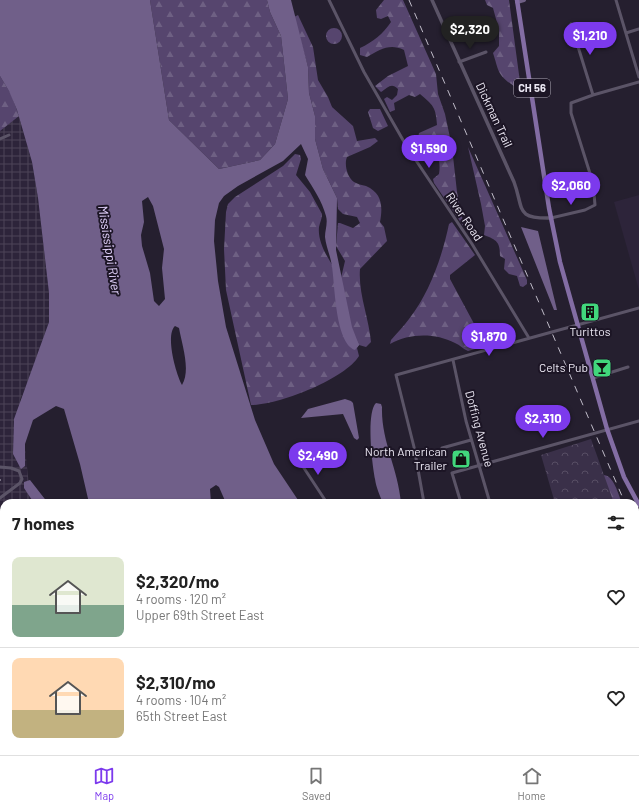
<!DOCTYPE html>
<meta charset="utf-8">
<style>
body{margin:0;font-family:Barlow,sans-serif;background:#f2f2f2;color:#222;height:100vh;display:flex;flex-direction:column;font-size:15px;white-space:nowrap}
*{box-sizing:border-box;margin:0}
p{font-size:13px;color:#767676}
.icon{flex:none;width:22px;height:22px;fill:none;stroke:currentColor;stroke-width:2;stroke-linecap:round;stroke-linejoin:round}
.map{position:relative;flex:1;overflow:hidden}
.panel{position:absolute;left:0px;top:499px;width:639px;height:256px;display:flex;flex-direction:column;background:#fff;border-radius:12px 12px 0 0;box-shadow:0 1px 3px #0004}
.panel>*{flex:none}
.price{position:absolute;translate:-50% -34px;padding:0 9px;border-radius:14px;background:#7c3aed;color:#fff;font-size:13px;line-height:26px;filter:drop-shadow(0 1px 2px #0008)}
.price::after{content:'';position:absolute;left:50%;top:24px;width:12px;height:9px;margin-left:-6px;background:inherit;clip-path:polygon(0 0,100% 0,50% 100%)}
.price.selected{background:#222;color:#fff}
ul{padding:0;list-style:none}
li{display:flex;align-items:center;gap:12px;height:100px;padding:0 12px}
li+li{border-top:1px solid #e0e0e0}
li span{display:grid;place-items:center;flex:none;width:112px;height:80px;border-radius:8px;color:#555}
li>.icon{margin-inline-start:auto}
span .icon{width:48px;height:48px;fill:#fffc;stroke-width:1}
li b{font-size:17px}
h2{display:flex;justify-content:space-between;align-items:center;height:48px;padding:0 12px;font-size:17px}
.tabs{display:flex;justify-content:space-around;align-items:center;height:56px;border-top:1px solid #e0e0e0;background:#fff;font-size:11px;color:#767676}
.tabs a{display:grid;justify-items:center;gap:2px}
.tabs .selected{color:#7c3aed}
.map>svg:first-child{display:block}
.built{fill:#2d243a}
.industrial{fill:url(#industrial-grid)}
.forest{fill:url(#forest-firs)}
.park{fill:url(#park-crowns)}
.water{fill:#705f89;fill-rule:evenodd}
.lines{fill:none;stroke-linecap:round;stroke-linejoin:round}
.minor{stroke:#5b5467;stroke-width:3}
.tertiary{stroke:#5b5467;stroke-width:3.5}
.secondary{stroke:#6f6085;stroke-width:4}
.primary{stroke:#836da4;stroke-width:4.5}
.rail{stroke:#c0bcc9;stroke-width:1;stroke-dasharray:7 7;stroke-linecap:butt}
.labels{text-anchor:middle;stroke-width:4;stroke-linejoin:round;paint-order:stroke}
.shield{fill:#1c1525;stroke:#aea9b6;stroke-width:1}
.shield-label{font-size:11px;font-weight:bold;fill:#ece8f4}
.street-label{font-size:12px;fill:#ece8f4;stroke:#1c1525}
.poi-label{font-size:12px;fill:#ece8f4;stroke:#1c1525;text-anchor:end}
.water-label{font-size:13px;font-style:italic;fill:#e3d3fd;stroke:#1c1525}
</style>
<div class="map">
<svg width="639" height="755" viewBox="0 0 639 755">
<defs>
<pattern id="industrial-grid" width="8" height="8" patternUnits="userSpaceOnUse"><rect width="8" height="8" fill="#2d243a"/><path d="M0 4h8M4 0v8" fill="none" stroke="#4c4457"/></pattern>
<pattern id="forest-firs" width="22" height="20" patternUnits="userSpaceOnUse"><rect width="22" height="20" fill="#56456e"/><path d="M5 1l3.5 6h-7zM16 11l3.5 6h-7z" fill="#6e6083"/></pattern>
<pattern id="park-crowns" width="20" height="18" patternUnits="userSpaceOnUse"><rect width="20" height="18" fill="#3a3049"/><path d="M2 6a3 3 0 1 1 6 0M12 15a3 3 0 1 1 6 0" fill="none" stroke="#574e64"/></pattern>
</defs>
<rect width="100%" height="100%" fill="#251f2f"/>
<path class="built" d="M639 195V290L614 202Z"/>
<path class="industrial" d="M0 76 17 110 32 162 38 198 49 293V321L33 370 20 400 29 486 35 503H4V714L0 715Z"/>
<path class="forest" d="M150 0H267L270 12 281 36 288 99 275 144 260 160 219 169 169 120Z
M384 0H403L436 74 438 94 445 114 452 147 457 192 464 227 434 183 433 179 439 174C441 162 438 152 429 143L420 145 418 138 419 133 437 125C436 107 433 105 420 94L415 97 409 95 394 103 395 110 390 112 384 99 387 97 392 100 397 95 398 89C391 82 388 88 381 92L375 86 388 76 408 66 404 50C389 43 380 50 367 57L360 55V48C373 42 383 34 391 22L388 16 381 19 377 18 376 10Z
M485 0H509L522 97 518 95 514 86C497 75 499 71 493 53L499 46V30L493 8 487 5Z
M298 15 313 47 318 80 328 97 332 107 353 126 357 141 375 138 378 141 370 147 347 157C344 164 347 177 354 182 357 184 362 185 366 186 382 193 383 206 380 222L384 227 387 241 360 269C358 293 369 318 371 342L366 347 359 345 357 348 359 356C345 379 279 405 251 405L226 290 224 249 226 212 228 204 235 197 283 166 295 154 300 155 301 159 296 175 310 192 322 214C322 219 320 222 319 227 317 245 332 264 341 278L345 261 336 246 338 223H340L353 228 360 223 357 217 343 214 338 209 337 198 323 169 315 139V116L309 93 308 67 294 17Z
M326 36a8 8 0 1 1 16 0a8 8 0 1 1-16 0Z
M0 76 11 94 19 116 0 131Z
M370 109H380L388 126 378 131 373 128 368 112Z
M468 147 527 280V284L523 287 520 286 517 276 509 274 504 269 505 259 500 256C500 242 497 240 484 235L485 226 481 204Z
M452 222 475 255 450 275V279L486 346 468 351C463 349 460 345 455 343 435 333 410 333 390 344L391 340C397 333 404 326 409 319 430 292 442 257 449 224Z
M603 475C614 475 618 494 622 503H612L602 478Z
M4 649V751H36L38 755H0V651Z
M40 751H121L123 755H41Z"/>
<path class="park" d="M591 439 614 503H555L541 455Z
M635 551 639 560V755H601L619 754V751H635Z"/>
<path class="water" d="M0 0H150L169 120 219 169 260 160 275 144 288 99 281 36 270 12 267 0H291L308 67 309 93 315 116V139L323 169 337 198 336 250 352 327 359 345 355 350C335 343 335 285 332 267 331 257 326 247 325 237 325 230 328 223 326 216 322 201 313 188 305 175L308 159 301 144 283 161 238 186 224 196 219 203 215 220 214 241 218 281 226 327 255 420 274 464 300 503H226L219 487 216 485 210 489 211 503H89L80 464 64 409 56 406 33 420 25 444V466L21 469 13 454 14 419 49 322V293L38 198 32 162 17 110 9 91 0 76ZM148 197 153 206 164 249 162 268 165 299 159 306 154 301 150 273 142 246 141 235 144 222 142 201ZM175 326 179 328C182 345 191 370 182 385 176 374 165 335 175 326Z
M521 227 538 231 557 310H554Z
M345 399 351 401 353 403 359 438 357 440 354 438 343 414 301 418 308 409Z
M376 403 381 404 382 407C381 441 398 468 401 503H383C380 496 376 487 375 479 372 464 366 413 376 403Z
M30 480 48 503H34L24 488V482Z
M121 751H276V755H123Z
M310 751H365L366 755H311Z
M453 751H520L522 755H456Z"/>
<g class="lines">
<path class="minor" d="M329 0 364 72 407 147 472 244 529 338
M616 0 639 77
M571 24 593 95
M626 33 639 29
M459 62 486 52
M0 139 9 135
M551 218 585 210 595 205 593 183 571 113V103L593 95 639 82
M453 360 466 421 490 503
M593 378 628 367
M442 448 471 440
M298 459 327 503
M0 467 11 468 19 471 22 479 20 483 0 498
M424 503 414 447 396 375 639 308
M461 503 452 473 639 421
M0 628 4 641
M38 751 39 755"/>
<path class="tertiary" d="M432 0 514 182C524 209 515 219 551 218"/>
<path class="secondary" d="M517 2 524 0"/>
<path class="primary" d="M517 0 549 208 560 262 607 429 624 477 639 505"/>
<path class="rail" d="M409 0 625 503
M0 480H1
M635 525 639 534"/>
</g>
<defs>
<g id="building-square" transform="scale(1)"><rect x="-9" y="-9" width="18" height="18" rx="4" fill="#41d77c" stroke="#1c1525"/><path d="M-4-6H4V6H1V3H-1V6H-4ZM-2.5-4.3h1.7v1.8h-1.7ZM.8-4.3h1.7v1.8H.8ZM-2.5-1h1.7V.8h-1.7ZM.8-1h1.7V.8H.8Z" fill="#111"/></g>
<g id="bar-square" transform="scale(1)"><rect x="-9" y="-9" width="18" height="18" rx="4" fill="#41d77c" stroke="#1c1525"/><path d="M-6-5H6L.8 .8V4.5H3.5V6h-7V4.5H-.8V.8Z" fill="#111"/></g>
<g id="shop-square" transform="scale(1)"><rect x="-9" y="-9" width="18" height="18" rx="4" fill="#41d77c" stroke="#1c1525"/><path d="M-5-2.5h2.3a2.7 3.5 0 0 1 5.4 0H5L5.5 6h-11ZM-1.5-2.5h3a1.5 2.3 0 0 0-3 0Z" fill="#111"/></g>
</defs>
<g fill-rule="evenodd">
<use href="#building-square" x="590" y="312"/>
<use href="#bar-square" x="602" y="368"/>
<use href="#shop-square" x="461" y="459"/>
</g>
<g class="labels">
<rect class="shield" x="514" y="79" width="36" height="18" rx="3"/>
<g class="shield-label">
<text x="532" y="92">CH 56</text>
</g>
<g class="street-label">
<text transform="translate(494 115) rotate(65)" y="4">Dickman Trail</text>
<text transform="translate(464 217) rotate(56)" y="4">River Road</text>
<text transform="translate(479 429) rotate(75)" y="4">Doffing Avenue</text>
</g>
<g class="poi-label">
<text x="590" y="336" text-anchor="middle">Turittos</text>
<text x="588" y="372">Celts Pub</text>
<text x="447" y="456">North American<tspan x="447" dy="14">Trailer</tspan></text>
</g>
<g class="water-label">
<text transform="translate(110 250) rotate(81)" y="5">Mississippi River</text>
</g>
</g>
</svg>
<b class="price selected" style="left:470px;top:50px">$2,320</b>
<b class="price" style="left:590px;top:56px">$1,210</b>
<b class="price" style="left:429px;top:169px">$1,590</b>
<b class="price" style="left:571px;top:206px">$2,060</b>
<b class="price" style="left:489px;top:357px">$1,870</b>
<b class="price" style="left:543px;top:439px">$2,310</b>
<b class="price" style="left:318px;top:476px">$2,490</b>
<section class="panel">
<h2>7 homes<svg class="icon" aria-label="filters" viewBox="0 0 24 24"><path d="M4 7h16M4 17h16"/><circle cx="9" cy="7" r="2"/><circle cx="15" cy="17" r="2"/></svg></h2>
<ul>
<li><span style="background:linear-gradient(#dfe7d0 60%,#7fa58c 0)"><svg class="icon" aria-label="home" viewBox="0 0 24 24"><path d="M3 11l9-7 9 7M6 9v11h12V9"/></svg></span><div><b>$2,320/mo</b><p>4 rooms · 120 m²</p><p>Upper 69th Street East</p></div><svg class="icon" aria-label="heart" viewBox="0 0 24 24"><path d="M12 20l-8-8c-3-5 5-10 8-4 3-6 11-1 8 4z"/></svg></li>
<li><span style="background:linear-gradient(#ffd9b3 65%,#c2b280 0)"><svg class="icon" aria-label="home" viewBox="0 0 24 24"><path d="M3 11l9-7 9 7M6 9v11h12V9"/></svg></span><div><b>$2,310/mo</b><p>4 rooms · 104 m²</p><p>65th Street East</p></div><svg class="icon" aria-label="heart" viewBox="0 0 24 24"><path d="M12 20l-8-8c-3-5 5-10 8-4 3-6 11-1 8 4z"/></svg></li>
</ul>
</section>
</div>
<nav class="tabs">
<a class="selected"><svg class="icon" aria-label="map" viewBox="0 0 24 24"><path d="M3 6l6-2 6 2 6-2v14l-6 2-6-2-6 2zM9 4v14M15 6v14"/></svg>Map</a>
<a><svg class="icon" aria-label="saved" viewBox="0 0 24 24"><path d="M7 4h10v16l-5-4-5 4z"/></svg>Saved</a>
<a><svg class="icon" aria-label="home" viewBox="0 0 24 24"><path d="M3 11l9-7 9 7M6 9v11h12V9"/></svg>Home</a>
</nav>
